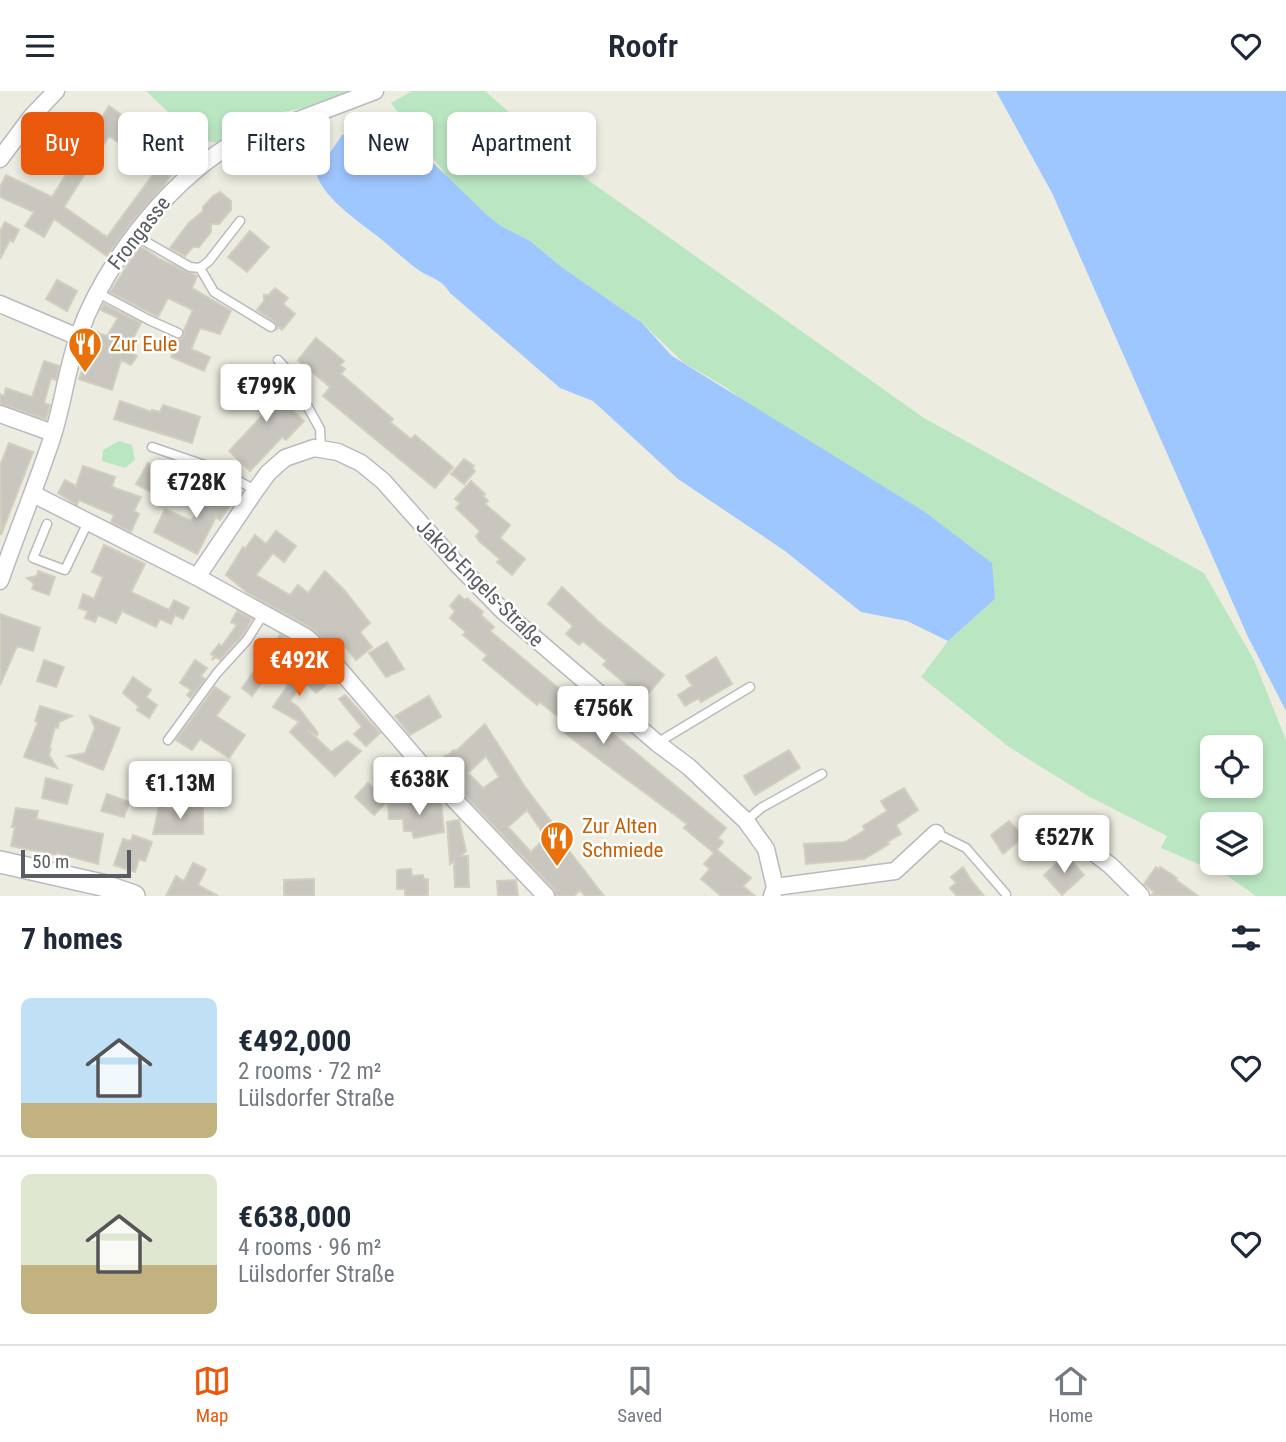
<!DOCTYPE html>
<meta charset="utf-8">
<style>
body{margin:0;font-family:"Roboto Condensed",sans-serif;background:#f6f6f7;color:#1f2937;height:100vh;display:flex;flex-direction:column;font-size:26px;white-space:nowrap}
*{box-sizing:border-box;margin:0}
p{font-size:23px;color:#747a83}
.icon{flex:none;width:38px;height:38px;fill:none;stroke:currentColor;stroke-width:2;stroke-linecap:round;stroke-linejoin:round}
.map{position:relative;height:805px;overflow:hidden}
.side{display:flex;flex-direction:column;background:#fff;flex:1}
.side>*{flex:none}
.top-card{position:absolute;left:21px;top:21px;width:700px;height:63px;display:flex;gap:14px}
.controls{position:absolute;left:1200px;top:644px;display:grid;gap:14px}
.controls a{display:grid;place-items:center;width:63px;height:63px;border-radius:10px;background:#fff;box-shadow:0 4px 10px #0003;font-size:35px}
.scale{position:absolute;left:21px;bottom:18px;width:110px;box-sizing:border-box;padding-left:7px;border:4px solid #595c62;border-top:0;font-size:19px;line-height:24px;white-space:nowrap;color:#595c62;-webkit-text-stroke:5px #fff;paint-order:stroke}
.price{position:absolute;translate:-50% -60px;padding:0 16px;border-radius:7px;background:#fff;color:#222;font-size:23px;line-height:46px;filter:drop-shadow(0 2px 4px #0008)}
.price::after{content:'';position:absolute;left:50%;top:42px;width:21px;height:16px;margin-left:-10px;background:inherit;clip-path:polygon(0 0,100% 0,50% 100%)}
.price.current{background:#ea580c;color:#fff}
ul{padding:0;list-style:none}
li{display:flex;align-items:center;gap:21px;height:175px;padding:0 21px}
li+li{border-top:2px solid #e0e1e3}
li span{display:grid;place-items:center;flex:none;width:196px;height:140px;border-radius:10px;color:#555}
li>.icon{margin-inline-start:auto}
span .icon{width:84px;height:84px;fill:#fffc;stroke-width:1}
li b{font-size:30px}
h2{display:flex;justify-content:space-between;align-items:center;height:84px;padding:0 21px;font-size:30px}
.pill{padding:0 24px;border-radius:10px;background:#fff;box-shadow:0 4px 10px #0003;font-size:24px;line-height:63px}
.pill.current{background:#ea580c;color:#fff}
header{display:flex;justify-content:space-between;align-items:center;height:91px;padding:0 21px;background:#fff;font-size:32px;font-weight:600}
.menu{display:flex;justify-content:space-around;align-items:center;height:98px;border-top:2px solid #e0e1e3;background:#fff;font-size:19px;color:#747a83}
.menu a{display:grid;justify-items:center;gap:4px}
.menu .current{color:#ea580c}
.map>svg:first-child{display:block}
.green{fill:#bbe6c2;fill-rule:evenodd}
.water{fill:#9fc7ff}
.building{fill:#c8c6be;stroke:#d2cfbf;stroke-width:2;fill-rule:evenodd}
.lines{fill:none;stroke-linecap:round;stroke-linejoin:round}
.service-casing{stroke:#b8bac0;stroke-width:11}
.minor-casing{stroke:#b8bac0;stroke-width:19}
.tertiary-casing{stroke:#b8bac0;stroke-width:24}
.service{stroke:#fff;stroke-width:8}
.minor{stroke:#fff;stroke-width:16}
.tertiary{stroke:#fff;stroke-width:21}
.labels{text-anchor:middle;stroke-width:5;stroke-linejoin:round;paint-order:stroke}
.street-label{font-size:21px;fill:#595c62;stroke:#fff}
.food-label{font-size:21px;fill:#c56008;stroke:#fff;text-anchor:start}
</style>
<header><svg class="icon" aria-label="menu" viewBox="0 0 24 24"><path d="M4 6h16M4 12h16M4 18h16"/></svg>Roofr<svg class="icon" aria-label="heart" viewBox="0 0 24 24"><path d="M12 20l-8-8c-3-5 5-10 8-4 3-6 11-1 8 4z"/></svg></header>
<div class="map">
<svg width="1286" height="805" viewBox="0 0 1286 805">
<rect width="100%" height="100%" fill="#edece0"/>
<path class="green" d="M146 0H362L318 14 278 22 219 52 205 50 190 42Z
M412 0H485L581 84 924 327 1204 482 1254 569 1286 649V805H1256L1229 786 1161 757 1167 745 1088 705 1009 656 921 586 948 550 995 508 727 297 684 272 642 232 563 177 530 150 501 135 487 124 449 88 391 12ZM1213 656H1251V695H1213ZM1213 733H1251V772H1213Z
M119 350 132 354 135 369 125 377 102 370 103 359Z"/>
<path class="water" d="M996 0H1286V620L1248 546 1052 102Z
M390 33 409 43 429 68 487 124 501 135 530 150 563 177 642 232 672 265 925 421 992 472 995 508 948 550 907 530 861 521 785 460 678 388 593 310 560 297 450 202C441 188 433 188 420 180 406 170 394 159 381 148 361 132 317 104 315 76L323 72 342 44C362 39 369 46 390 33Z"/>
<path class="building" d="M109 15 183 67 164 94 130 133 107 165 54 128 44 146 25 135 34 121 0 106V96L6 84 52 106ZM109 45 157 78 107 146 64 116Z
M220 101 231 110V119L219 133H211V141L199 156H193L185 165 170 157 188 133 203 120V116L213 105Z
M5 131 19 139 13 151 10 149 0 168V140Z
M250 140 269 156 247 181 228 166Z
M140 155 160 168 197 185 192 197 231 220 220 243 200 237 191 258 210 266 204 280 171 266 179 248 184 245V239L193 219 168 207 158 226 110 201Z
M57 189 77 200 67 220 46 208Z
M275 197 288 207 283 213 295 223 282 239 279 236 277 238 275 231 257 219 264 210V204H269Z
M104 213 141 232 127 259 137 265 131 274 121 269 112 299 79 288 85 271 82 270 92 240 107 245 118 227 101 219Z
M316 247 344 270 340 274 345 278 341 283 393 328 390 331 411 348 415 344 453 376 435 397 323 305 330 296 298 269Z
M44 270 59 275 56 289 51 287 44 312 50 314 46 328 0 313V303L4 305 6 297 32 306Z
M256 280 262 286 265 284 278 296 273 301 304 330 286 349 282 346 250 380 229 360 264 323 258 318 261 315 251 306 256 301 246 291Z
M120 310 152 321V319L160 321 163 314 200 326 192 352 114 328Z
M9 352 33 361 1 444 0 375Z
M464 368 474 375 472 377 475 380 464 393 451 383Z
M148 372 174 387 162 407 136 393Z
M83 375 115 386 112 396 141 406 134 420 139 423 131 441 111 431 114 424 79 409 77 414 58 402 65 389 76 395Z
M471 390 485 403 483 405 488 410 485 413 510 434 500 447 525 468 512 484 497 471 500 468 479 450 476 445 480 440 456 417 460 412 455 408Z
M218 391 237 404 220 429 216 426 197 463 154 441 165 418 191 430Z
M276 440 296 455 284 471 273 462 256 484 290 504 298 494 308 502 325 480 345 500 370 532 360 541 372 556 356 569 344 554 337 559 311 537 248 502 226 484 243 456 245 458 255 444 266 453Z
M104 454 145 473 131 501 169 519 174 509 189 517 183 528 175 524 171 533 160 528 156 536 122 520 116 532 98 524 95 531 85 527 88 520 79 517 83 503 94 508 103 486 92 481Z
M38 480 55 486 49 504 32 498 34 493 27 487 37 485Z
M562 496 599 531 664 584 644 608 603 574 607 570 583 550 579 554 566 543 573 535 548 513Z
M459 504 465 509 467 507 483 521 481 524 494 536 490 540 726 737 718 747 723 751 717 759 751 787 743 795 755 805H721L701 788 710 778 704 773 714 762 684 737 687 733 579 653 557 635 562 629 540 611 537 614 483 569 487 564 463 544 466 541 450 527 455 520 450 515Z
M237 520 252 528 242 545 220 569 216 566 212 569 214 565 211 563 219 553 222 555 237 534 231 531Z
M0 523 40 537 33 560 17 555 0 594Z
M280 544 300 555 321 573 317 575 321 578 317 584 326 594 316 602 304 590 290 610 298 616 318 642 317 644 308 639 331 661 347 650 361 660 335 685 290 641 299 631 273 616 288 594 269 581 252 605 242 597Z
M387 551 404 578 386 586 369 562Z
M716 566 732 593 701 611 699 607 685 615 678 604 692 595 686 585Z
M44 569 64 576 56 596 37 590Z
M195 569 207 577 201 585 205 588 191 607 187 604 191 599 180 592Z
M133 586 151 599 146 606 157 614 149 627 137 619 139 616 123 602Z
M215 596 230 606 216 625 245 644 229 667 200 648 192 659 176 649Z
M345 604 380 642 366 655 354 643 362 636 339 608Z
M429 605 441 626 410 644 395 625Z
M40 615 72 625 59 631 58 637 55 636 49 658H51L49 664 57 677 24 666 38 631 35 630Z
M90 625 120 637 103 679 68 665 85 662 95 637Z
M485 633 525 696 554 734 543 742 527 719 508 736 531 761 553 739 604 805H585L580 799 574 805H556L554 798 435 673 446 664 447 665 454 659 456 660ZM486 665 499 686 483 697 468 682Z
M789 659 800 677 755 704 744 685Z
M46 687 72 694 67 713 42 707Z
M368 692 387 710 374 724 355 706Z
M904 697 918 719 896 734 901 743 887 751 889 753 864 768 806 773 804 753 845 751 865 739 863 735 887 720 881 710Z
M107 703 129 711 124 726 101 720Z
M422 710H441L444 741 414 747 412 740H404L403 728H389L388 713Z
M182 713 203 716V743H153L159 716 182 721Z
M16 717 38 720 36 728 103 743 98 773 57 762 56 764 11 755 15 736H12Z
M459 729 466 760 460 765H468L469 796H455L454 770 450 773 447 731Z
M1009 730 1023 746 1003 763 991 744Z
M133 744 152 751 145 770 139 768 135 781 114 774 123 748 131 750Z
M1066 764 1084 784 1062 804 1044 784Z
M193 772 206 778 198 794 218 805H166L176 785 184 790Z
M963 776 971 789 984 805H957L950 797 956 792 951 786Z
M1156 776 1159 778 1160 776 1177 787 1176 789 1198 805H1151L1154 801 1144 793Z
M411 778 412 785 423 784 424 789 428 788V805H405V798H397V779Z
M314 788V805H284V789Z
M516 789 518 805H498L497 790Z"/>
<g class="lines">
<g class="service-casing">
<path id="service" d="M136 145 190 176 200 177 209 170 240 130
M200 177 214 201 271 236
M98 202 149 229 178 242
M278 269 288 280 320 338 321 357
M152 356 219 379 255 399
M47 433 33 467 65 479 88 431
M168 649 217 582 247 549 264 522
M657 652 750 596
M746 730 761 717 822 683
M936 742 966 757 1006 803"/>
</g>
<g class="minor-casing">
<path id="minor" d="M0 68 32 25 56 0
M0 213 78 246
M0 323 53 342
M33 403 197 486 306 546 327 564 427 680 546 805
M197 486 255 400 268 382 285 367 314 357 338 361 361 372 383 390 456 472 503 520 657 652 689 676 746 730 766 758 775 796 772 805
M0 490C17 441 37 393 53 344 63 312 67 278 78 246 103 175 163 97 227 56L375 0
M1089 758 1111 775 1141 805
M775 796 895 780 936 742"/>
</g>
<g class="tertiary-casing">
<path id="tertiary" d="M0 771 102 794 134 805"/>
</g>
<use href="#service" class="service"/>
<use href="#minor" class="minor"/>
<use href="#tertiary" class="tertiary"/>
</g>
<defs>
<g id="restaurant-pin" transform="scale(1.75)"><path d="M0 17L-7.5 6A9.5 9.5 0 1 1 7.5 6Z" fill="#e8710a" stroke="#fff"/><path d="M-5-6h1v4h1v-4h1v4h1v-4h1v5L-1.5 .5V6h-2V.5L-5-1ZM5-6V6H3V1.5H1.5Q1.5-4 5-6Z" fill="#fff"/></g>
</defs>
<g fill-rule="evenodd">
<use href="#restaurant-pin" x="85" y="253"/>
<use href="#restaurant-pin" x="557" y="747"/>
</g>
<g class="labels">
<g class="street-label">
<text transform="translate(139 142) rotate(-52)" y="7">Frongasse</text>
<text transform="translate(480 492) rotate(45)" y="7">Jakob-Engels-Straße</text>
</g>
<g class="food-label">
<text x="110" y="260">Zur Eule</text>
<text x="582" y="742">Zur Alten<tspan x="582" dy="24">Schmiede</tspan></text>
</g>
</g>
</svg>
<div class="controls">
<a><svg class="icon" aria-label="locate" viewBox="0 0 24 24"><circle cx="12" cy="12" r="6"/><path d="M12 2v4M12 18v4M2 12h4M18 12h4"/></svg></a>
<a><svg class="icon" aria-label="layers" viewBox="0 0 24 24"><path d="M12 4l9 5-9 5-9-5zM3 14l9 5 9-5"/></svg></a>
</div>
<div class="scale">50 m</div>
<b class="price" style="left:266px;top:333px">€799K</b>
<b class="price" style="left:196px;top:429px">€728K</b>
<b class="price current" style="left:299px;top:607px">€492K</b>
<b class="price" style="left:603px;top:655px">€756K</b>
<b class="price" style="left:419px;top:726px">€638K</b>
<b class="price" style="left:180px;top:730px">€1.13M</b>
<b class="price" style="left:1064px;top:784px">€527K</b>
<div class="top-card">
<a class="pill current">Buy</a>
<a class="pill">Rent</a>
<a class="pill">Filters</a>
<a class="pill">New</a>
<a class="pill">Apartment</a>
</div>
</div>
<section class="side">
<h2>7 homes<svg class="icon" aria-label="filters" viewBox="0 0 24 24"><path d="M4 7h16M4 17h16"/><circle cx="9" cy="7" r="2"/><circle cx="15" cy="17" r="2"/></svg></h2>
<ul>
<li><span style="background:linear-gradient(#bfe0f5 75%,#c2b280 0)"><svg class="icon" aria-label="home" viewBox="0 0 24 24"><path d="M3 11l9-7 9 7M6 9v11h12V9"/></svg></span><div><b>€492,000</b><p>2 rooms · 72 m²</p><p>Lülsdorfer Straße</p></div><svg class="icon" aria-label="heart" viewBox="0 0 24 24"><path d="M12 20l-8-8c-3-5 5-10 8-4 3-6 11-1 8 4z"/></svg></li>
<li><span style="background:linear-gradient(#dfe7d0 65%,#c2b280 0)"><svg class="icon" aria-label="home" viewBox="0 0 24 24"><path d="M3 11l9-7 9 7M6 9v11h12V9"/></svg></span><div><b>€638,000</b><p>4 rooms · 96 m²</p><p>Lülsdorfer Straße</p></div><svg class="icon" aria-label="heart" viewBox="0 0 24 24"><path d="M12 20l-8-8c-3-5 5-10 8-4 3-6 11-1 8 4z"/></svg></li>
</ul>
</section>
<nav class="menu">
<a class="current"><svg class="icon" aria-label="map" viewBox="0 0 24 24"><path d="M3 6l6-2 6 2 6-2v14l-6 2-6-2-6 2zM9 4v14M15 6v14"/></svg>Map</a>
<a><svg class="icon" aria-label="saved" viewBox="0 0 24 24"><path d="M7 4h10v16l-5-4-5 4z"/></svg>Saved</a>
<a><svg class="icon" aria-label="home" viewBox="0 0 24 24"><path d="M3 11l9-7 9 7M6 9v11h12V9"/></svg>Home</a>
</nav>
